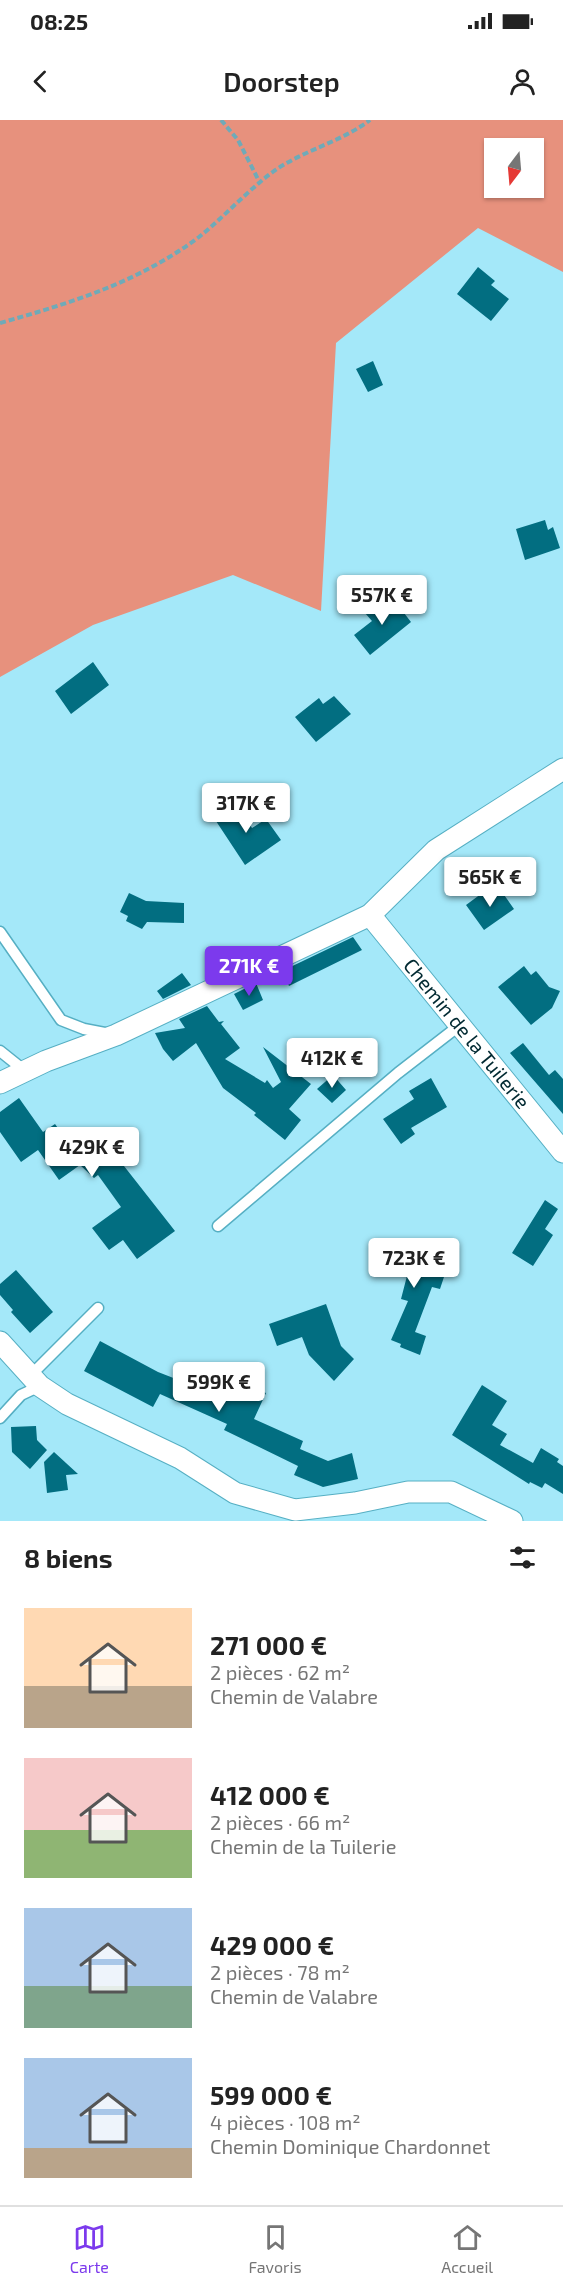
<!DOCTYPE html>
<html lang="fr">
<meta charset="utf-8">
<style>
body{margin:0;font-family:"Exo 2",sans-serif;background:#f2f2f2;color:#222;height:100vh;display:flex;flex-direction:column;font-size:22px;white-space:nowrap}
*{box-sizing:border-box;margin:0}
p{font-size:20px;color:#767676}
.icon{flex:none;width:33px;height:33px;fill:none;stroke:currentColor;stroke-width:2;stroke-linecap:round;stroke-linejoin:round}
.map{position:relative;height:1401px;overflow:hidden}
.panel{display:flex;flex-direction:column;background:#fff;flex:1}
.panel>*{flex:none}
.needle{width:39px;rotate:196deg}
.fabs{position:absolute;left:484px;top:18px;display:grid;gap:12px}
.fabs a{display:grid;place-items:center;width:60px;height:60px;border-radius:0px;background:#fff;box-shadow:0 2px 4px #0004;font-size:30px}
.price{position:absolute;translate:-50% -51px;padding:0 14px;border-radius:6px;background:#fff;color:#222;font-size:20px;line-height:39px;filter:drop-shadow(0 2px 3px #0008)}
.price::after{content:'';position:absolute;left:50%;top:36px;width:18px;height:14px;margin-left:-9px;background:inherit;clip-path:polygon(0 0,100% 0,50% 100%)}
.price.selected{background:#7c3aed;color:#fff}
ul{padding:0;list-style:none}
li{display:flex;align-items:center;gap:18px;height:150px;padding:0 24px}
li span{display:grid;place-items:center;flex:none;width:168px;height:120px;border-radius:0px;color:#555}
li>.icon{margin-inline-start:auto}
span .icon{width:72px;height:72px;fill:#fffc;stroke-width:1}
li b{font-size:26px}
h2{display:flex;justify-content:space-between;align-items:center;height:72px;padding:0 24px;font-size:26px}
.status{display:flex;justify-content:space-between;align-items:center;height:42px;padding:0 30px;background:#fff;direction:ltr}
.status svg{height:16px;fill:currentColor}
header{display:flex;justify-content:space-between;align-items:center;height:78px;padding:0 24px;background:#fff;font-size:27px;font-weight:600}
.dock{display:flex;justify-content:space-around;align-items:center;height:84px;border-top:2px solid #e0e0e0;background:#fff;font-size:16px;color:#767676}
.dock a{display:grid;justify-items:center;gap:3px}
.dock .selected{color:#7c3aed}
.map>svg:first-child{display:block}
.forest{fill:#e7917d;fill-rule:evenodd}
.building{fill:#026e81}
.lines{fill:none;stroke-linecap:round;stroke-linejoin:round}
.lane-casing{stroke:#56afc3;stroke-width:13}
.street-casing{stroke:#56afc3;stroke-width:23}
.path{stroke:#6faab8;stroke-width:4;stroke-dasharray:6 3;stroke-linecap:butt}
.lane{stroke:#fff;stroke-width:10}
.street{stroke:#fff;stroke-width:21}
.labels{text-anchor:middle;stroke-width:6;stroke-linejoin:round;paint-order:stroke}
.street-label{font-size:20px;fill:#012931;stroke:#c0f3ff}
</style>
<div class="status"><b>08:25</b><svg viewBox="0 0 49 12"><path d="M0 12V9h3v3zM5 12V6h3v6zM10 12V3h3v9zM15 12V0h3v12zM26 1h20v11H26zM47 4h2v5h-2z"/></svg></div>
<header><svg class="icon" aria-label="back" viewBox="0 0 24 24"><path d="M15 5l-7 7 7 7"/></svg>Doorstep<svg class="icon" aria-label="person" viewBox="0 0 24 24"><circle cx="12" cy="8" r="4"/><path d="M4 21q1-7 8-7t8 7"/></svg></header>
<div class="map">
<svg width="563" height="1401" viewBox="0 0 563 1401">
<rect width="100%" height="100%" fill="#a4e8f9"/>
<path class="forest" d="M0 0H563V152L478 108 336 223 321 491 233 455 93 505 0 557ZM534 28V68H495V28Z"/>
<path class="building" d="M478 147 495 161 491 165 509 179 491 201 457 174Z
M373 241 383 265 368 272 356 249Z
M545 400 548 410 553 407 560 428 525 440 516 409Z
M394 480 411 502 370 535 354 515 372 501 365 493 380 484 384 489Z
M93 542 109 565 71 594 55 571Z
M334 576 351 594 316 622 295 597 319 578 323 584Z
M235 683 252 708 266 699 281 720 245 745 214 698Z
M489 768 495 777 502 772 514 789 484 810 466 785Z
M129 773 146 781 184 783V803L147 802 142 809 126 801 128 796 120 792Z
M353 817 362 830 289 866 282 851Z
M524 846 531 855 536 851 549 867 560 871 552 888 531 905 498 867Z
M182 853 191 865 163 879 157 871Z
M256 863 263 880 243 890 234 874Z
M207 886 219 902 224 901 221 904 240 928 225 939 265 963 267 960 273 968 281 962 263 927 311 964 289 989 301 1000 285 1020 254 995 256 993 223 968 196 923 173 941 163 929 155 913 185 908 179 899Z
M523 923 549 955 555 950 563 959V994L510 933Z
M333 955 346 970 332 983 317 969Z
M431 958 447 987 411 1008 415 1014 401 1024 383 999 414 979 409 971Z
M19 978 43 1012 55 1004 77 1034 109 1010 120 1026 113 1032 175 1111 137 1139 123 1120 109 1130 92 1108 121 1087 98 1055 94 1058 80 1045 59 1060 38 1030 21 1042 0 1012V992Z
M545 1080 558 1089 545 1109 553 1115 533 1146 512 1133Z
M391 1121 450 1139 440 1169 432 1167 415 1212 426 1216 420 1235 400 1227 401 1224 391 1220 408 1181 401 1179 407 1156 382 1148Z
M16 1150 53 1192 30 1213 11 1192 13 1190 0 1175V1164Z
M326 1184 341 1226 354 1239 334 1261 309 1235 302 1217 277 1226 269 1204Z
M100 1221 158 1252 212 1273 215 1266 239 1277 245 1264 266 1273 254 1299 303 1321 300 1329 328 1341 352 1333 358 1359 323 1367 294 1355 298 1346 224 1310 227 1304 160 1274 153 1287 84 1251Z
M482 1265 507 1281 492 1305 507 1314 500 1325 533 1343 541 1328 559 1339 557 1342 563 1346V1374L545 1363 542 1368 530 1362 529 1364 452 1315Z
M36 1306 37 1320 47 1330 30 1349 12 1332 11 1307Z
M54 1332 78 1354 66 1355 68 1370 47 1373 44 1342Z"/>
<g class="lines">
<g class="lane-casing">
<path id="lane" d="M0 812 61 900 84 909 110 914
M0 931 25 951
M218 1106 398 953 460 905
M30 1256 98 1188
M0 1298 21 1275 40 1266"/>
</g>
<g class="street-casing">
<g id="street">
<path id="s1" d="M370 795 563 1032"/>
<path d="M0 963 46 941 116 915 370 795 436 730 563 649"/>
<path d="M0 1222 40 1266 67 1284 180 1338 235 1373 295 1390 355 1383 408 1372H451L512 1401"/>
</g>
</g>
<path class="path" d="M221 0 238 20 260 63
M0 203C71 183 139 162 199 117 225 96 247 71 274 51 304 30 341 22 370 0"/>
<use href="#lane" class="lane"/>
<use href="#street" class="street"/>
</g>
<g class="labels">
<g class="street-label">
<text dy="7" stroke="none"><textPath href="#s1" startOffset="153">Chemin de la Tuilerie</textPath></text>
</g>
</g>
</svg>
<div class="fabs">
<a><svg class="needle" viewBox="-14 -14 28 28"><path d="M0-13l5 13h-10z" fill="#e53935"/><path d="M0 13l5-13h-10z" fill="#767676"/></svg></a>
</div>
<b class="price" style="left:382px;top:506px">557K €</b>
<b class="price" style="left:246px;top:714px">317K €</b>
<b class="price" style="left:490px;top:788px">565K €</b>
<b class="price selected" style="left:249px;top:877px">271K €</b>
<b class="price" style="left:332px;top:969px">412K €</b>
<b class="price" style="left:92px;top:1058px">429K €</b>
<b class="price" style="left:414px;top:1169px">723K €</b>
<b class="price" style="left:219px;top:1293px">599K €</b>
</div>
<section class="panel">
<h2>8 biens<svg class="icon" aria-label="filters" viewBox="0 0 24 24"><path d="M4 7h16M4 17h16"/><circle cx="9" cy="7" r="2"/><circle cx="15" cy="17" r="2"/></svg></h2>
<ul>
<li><span style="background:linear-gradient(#ffd9b3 65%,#b9a48a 0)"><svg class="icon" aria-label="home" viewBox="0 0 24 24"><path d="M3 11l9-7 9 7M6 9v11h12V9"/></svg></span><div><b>271 000 €</b><p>2 pièces · 62 m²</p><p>Chemin de Valabre</p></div></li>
<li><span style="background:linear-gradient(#f6c9c9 60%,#8fb573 0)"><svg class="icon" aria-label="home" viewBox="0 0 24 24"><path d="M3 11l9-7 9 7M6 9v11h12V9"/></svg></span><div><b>412 000 €</b><p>2 pièces · 66 m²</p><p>Chemin de la Tuilerie</p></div></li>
<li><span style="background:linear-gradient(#a9c7e8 65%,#7fa58c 0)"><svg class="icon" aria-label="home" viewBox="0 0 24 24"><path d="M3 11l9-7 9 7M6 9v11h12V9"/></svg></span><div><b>429 000 €</b><p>2 pièces · 78 m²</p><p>Chemin de Valabre</p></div></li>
<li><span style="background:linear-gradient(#a9c7e8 75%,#b9a48a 0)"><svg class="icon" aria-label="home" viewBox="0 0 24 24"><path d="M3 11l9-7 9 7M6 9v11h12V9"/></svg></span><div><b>599 000 €</b><p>4 pièces · 108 m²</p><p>Chemin Dominique Chardonnet</p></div></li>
</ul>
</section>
<nav class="dock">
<a class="selected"><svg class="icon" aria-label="map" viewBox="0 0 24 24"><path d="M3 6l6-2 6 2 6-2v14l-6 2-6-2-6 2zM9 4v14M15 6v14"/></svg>Carte</a>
<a><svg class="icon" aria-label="saved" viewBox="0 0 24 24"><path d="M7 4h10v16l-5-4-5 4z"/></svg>Favoris</a>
<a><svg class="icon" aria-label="home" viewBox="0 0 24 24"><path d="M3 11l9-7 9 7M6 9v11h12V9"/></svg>Accueil</a>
</nav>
